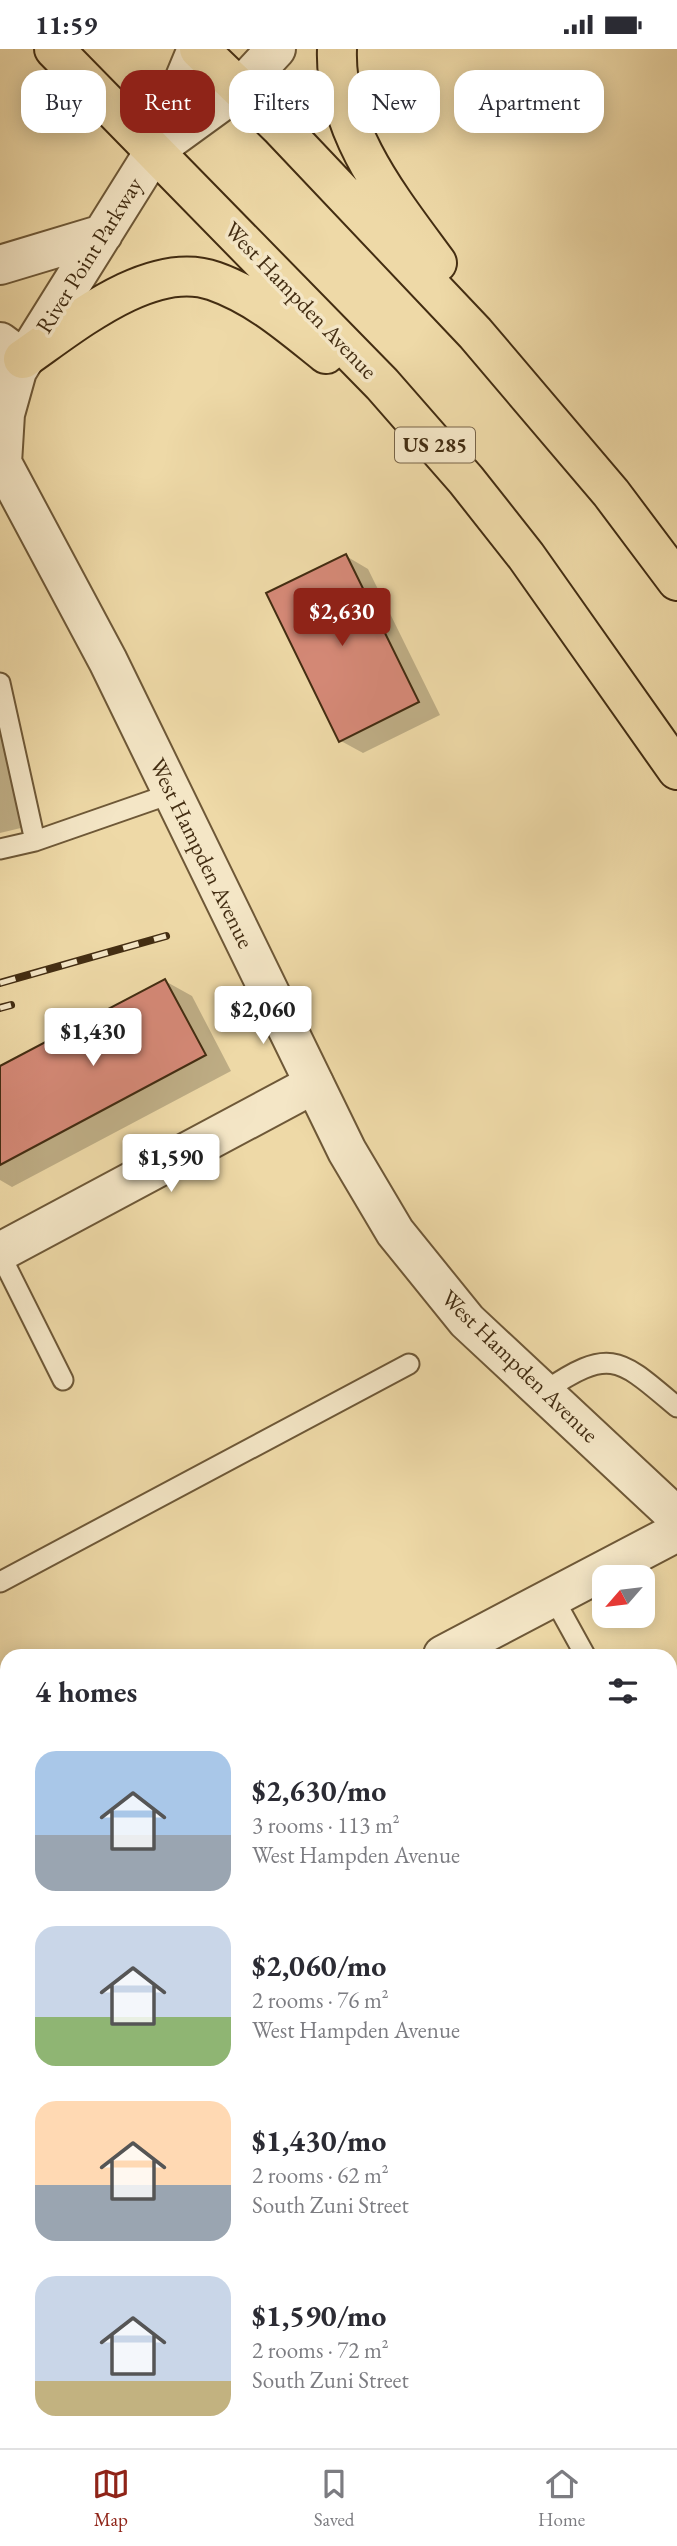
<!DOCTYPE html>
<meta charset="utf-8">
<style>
body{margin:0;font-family:"EB Garamond",serif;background:#f7f7f7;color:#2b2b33;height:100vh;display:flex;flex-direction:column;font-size:26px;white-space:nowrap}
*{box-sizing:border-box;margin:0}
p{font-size:23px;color:#7c7c81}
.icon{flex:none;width:38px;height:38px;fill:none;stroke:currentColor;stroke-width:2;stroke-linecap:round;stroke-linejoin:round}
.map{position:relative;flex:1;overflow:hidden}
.side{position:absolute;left:0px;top:1600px;width:677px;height:800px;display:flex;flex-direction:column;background:#fff;border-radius:21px 21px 0 0;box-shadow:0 4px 18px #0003}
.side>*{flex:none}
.top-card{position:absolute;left:21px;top:21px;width:635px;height:63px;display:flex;gap:14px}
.needle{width:46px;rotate:242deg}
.controls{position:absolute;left:592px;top:1516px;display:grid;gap:14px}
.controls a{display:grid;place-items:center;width:63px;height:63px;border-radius:14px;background:#fff;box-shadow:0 4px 18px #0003;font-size:35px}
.price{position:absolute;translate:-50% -60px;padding:0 16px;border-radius:7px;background:#fff;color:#222;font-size:23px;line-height:46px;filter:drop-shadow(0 2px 4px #0008)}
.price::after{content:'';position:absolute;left:50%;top:42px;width:21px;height:16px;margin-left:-10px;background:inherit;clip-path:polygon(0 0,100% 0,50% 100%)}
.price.on{background:#8f2418;color:#fff}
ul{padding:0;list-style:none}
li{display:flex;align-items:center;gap:21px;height:175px;padding:0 35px}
li span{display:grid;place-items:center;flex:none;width:196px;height:140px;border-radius:21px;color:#555}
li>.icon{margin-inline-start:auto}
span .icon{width:84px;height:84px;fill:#fffc;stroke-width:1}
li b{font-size:30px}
h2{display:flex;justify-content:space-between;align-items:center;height:84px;padding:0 35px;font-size:30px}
.chip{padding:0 24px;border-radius:21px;background:#fff;box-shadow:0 4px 18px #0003;font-size:24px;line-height:63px}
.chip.on{background:#8f2418;color:#fff}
.status{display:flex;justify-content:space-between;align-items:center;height:49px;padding:0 35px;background:#fff;direction:ltr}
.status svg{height:19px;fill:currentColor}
.tabs{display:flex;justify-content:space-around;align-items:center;height:98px;border-top:2px solid #e1e1e2;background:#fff;font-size:19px;color:#7c7c81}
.tabs a{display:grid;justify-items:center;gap:4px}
.tabs .on{color:#8f2418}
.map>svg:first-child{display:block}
.shadow{fill:#0003}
.building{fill:#d58977;stroke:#432d12;stroke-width:2}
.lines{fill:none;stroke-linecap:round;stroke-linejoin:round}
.service-casing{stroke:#6e5837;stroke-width:23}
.minor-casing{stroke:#6e5837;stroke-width:42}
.tertiary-casing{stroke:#6e5837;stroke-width:42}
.trunk-casing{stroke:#432d12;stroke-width:42}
.service{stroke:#f4e6c6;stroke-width:19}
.minor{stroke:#f4e6c6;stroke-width:38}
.tertiary{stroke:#f4e6c6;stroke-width:38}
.trunk{stroke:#eed9a7;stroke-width:38}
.rail-casing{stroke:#432d12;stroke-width:8}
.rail{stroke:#f4e6c6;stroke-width:5;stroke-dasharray:16;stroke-linecap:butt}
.labels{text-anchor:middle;stroke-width:7;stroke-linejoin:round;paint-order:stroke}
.shield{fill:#f4e6c6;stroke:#786448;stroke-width:2}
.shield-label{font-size:21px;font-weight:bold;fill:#432d12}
.street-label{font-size:23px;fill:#432d12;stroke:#f4e6c6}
</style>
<div class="status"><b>11:59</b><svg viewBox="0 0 49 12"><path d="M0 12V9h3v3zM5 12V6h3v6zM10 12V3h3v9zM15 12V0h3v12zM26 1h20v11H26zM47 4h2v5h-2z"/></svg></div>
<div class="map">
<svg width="677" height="2399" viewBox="0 0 677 2399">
<rect width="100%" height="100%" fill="#eed9a7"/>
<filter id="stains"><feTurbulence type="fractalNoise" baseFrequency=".00286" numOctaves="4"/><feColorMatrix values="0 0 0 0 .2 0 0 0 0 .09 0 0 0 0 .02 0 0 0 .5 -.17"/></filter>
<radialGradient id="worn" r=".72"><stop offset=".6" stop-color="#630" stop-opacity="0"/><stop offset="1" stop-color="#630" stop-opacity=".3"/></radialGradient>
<path class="shadow" d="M346 507 368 520 440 666 363 704 341 692Z
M0 666 25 778 0 784Z
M165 932 192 947 231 1022 12 1138 0 1131V1019Z"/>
<path class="building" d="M346 505 419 653 339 693 266 544Z
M165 930 206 1006 0 1116V1017Z"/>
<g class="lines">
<g class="service-casing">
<path id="service" d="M0 634 35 792
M0 800 35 792 173 744
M0 1205 63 1331
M545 1342C611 1297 620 1310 677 1358
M0 1533 409 1315
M553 1548 585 1606
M670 1765 677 1778
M670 1822 677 1818
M0 2174 7 2171"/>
</g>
<g class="minor-casing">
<path id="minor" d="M0 293 23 310
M0 1203 314 1035
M443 1606 677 1483
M0 1840 7 1836
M670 2128 677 2125
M0 2324 7 2337
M35 2392 39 2399
M159 2399 172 2392"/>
</g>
<g class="tertiary-casing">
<path id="tertiary" d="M155 101 239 40 276 0
M0 216 103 185
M0 410 108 612 347 1102 395 1183 467 1272 677 1468
M2 414 5 365 17 322 155 101 197 0"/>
</g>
<g class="trunk-casing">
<path id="trunk" d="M54 0 382 335 466 431 526 507 677 721
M199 0 279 77 475 284 611 444 677 532
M337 0C334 82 391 151 437 214
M23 310C71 277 151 209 214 232 257 247 291 277 326 305"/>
</g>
<use href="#service" class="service"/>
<use href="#minor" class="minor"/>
<use href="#tertiary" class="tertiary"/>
<use href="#trunk" class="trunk"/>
<g class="rail-casing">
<path id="rail" d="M0 934 166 887
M0 959 11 956"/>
</g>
<use href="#rail" class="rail"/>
</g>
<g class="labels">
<rect class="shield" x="395" y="378.5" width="80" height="35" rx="5"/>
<g class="shield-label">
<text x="435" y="403">US 285</text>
</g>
<g class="street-label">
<text transform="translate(89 206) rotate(-58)" y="8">River Point Parkway</text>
<text transform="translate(301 251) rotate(46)" y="8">West Hampden Avenue</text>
<text transform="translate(202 804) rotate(64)" y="8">West Hampden Avenue</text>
<text transform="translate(520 1317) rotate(44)" y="8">West Hampden Avenue</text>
</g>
</g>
<rect width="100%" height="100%" filter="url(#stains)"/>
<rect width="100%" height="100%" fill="url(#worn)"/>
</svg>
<div class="controls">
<a><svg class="needle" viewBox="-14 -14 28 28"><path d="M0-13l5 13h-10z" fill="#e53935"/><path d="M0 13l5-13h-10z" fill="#7c7c81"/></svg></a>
</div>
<b class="price on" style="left:342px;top:599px">$2,630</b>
<b class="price" style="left:263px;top:997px">$2,060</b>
<b class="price" style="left:93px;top:1019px">$1,430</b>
<b class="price" style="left:171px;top:1145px">$1,590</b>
<div class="top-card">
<a class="chip">Buy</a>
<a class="chip on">Rent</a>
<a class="chip">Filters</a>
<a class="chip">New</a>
<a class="chip">Apartment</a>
</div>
<section class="side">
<h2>4 homes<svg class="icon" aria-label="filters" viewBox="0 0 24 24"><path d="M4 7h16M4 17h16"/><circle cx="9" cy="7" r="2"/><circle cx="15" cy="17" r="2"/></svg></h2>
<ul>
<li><span style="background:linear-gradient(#a9c7e8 60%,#9aa5b1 0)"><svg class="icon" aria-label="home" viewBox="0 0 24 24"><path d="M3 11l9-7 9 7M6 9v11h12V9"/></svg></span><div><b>$2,630/mo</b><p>3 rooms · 113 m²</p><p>West Hampden Avenue</p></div></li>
<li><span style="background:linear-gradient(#c9d6e8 65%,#8fb573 0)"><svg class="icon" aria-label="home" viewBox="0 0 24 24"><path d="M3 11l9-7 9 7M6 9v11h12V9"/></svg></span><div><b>$2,060/mo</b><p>2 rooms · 76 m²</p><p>West Hampden Avenue</p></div></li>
<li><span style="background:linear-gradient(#ffd9b3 60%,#9aa5b1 0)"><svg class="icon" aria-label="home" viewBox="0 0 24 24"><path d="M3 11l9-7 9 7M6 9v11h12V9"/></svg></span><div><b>$1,430/mo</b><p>2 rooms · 62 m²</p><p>South Zuni Street</p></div></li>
<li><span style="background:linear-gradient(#c9d6e8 75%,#c2b280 0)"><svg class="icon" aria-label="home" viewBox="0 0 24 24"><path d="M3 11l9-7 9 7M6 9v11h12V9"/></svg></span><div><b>$1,590/mo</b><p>2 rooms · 72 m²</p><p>South Zuni Street</p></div></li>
</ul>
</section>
</div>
<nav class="tabs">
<a class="on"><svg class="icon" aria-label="map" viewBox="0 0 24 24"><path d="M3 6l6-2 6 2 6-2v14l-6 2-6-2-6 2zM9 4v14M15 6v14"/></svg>Map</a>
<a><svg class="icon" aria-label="saved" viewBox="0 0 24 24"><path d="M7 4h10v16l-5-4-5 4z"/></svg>Saved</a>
<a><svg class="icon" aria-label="home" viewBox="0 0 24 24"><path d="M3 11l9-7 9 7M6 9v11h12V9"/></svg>Home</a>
</nav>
